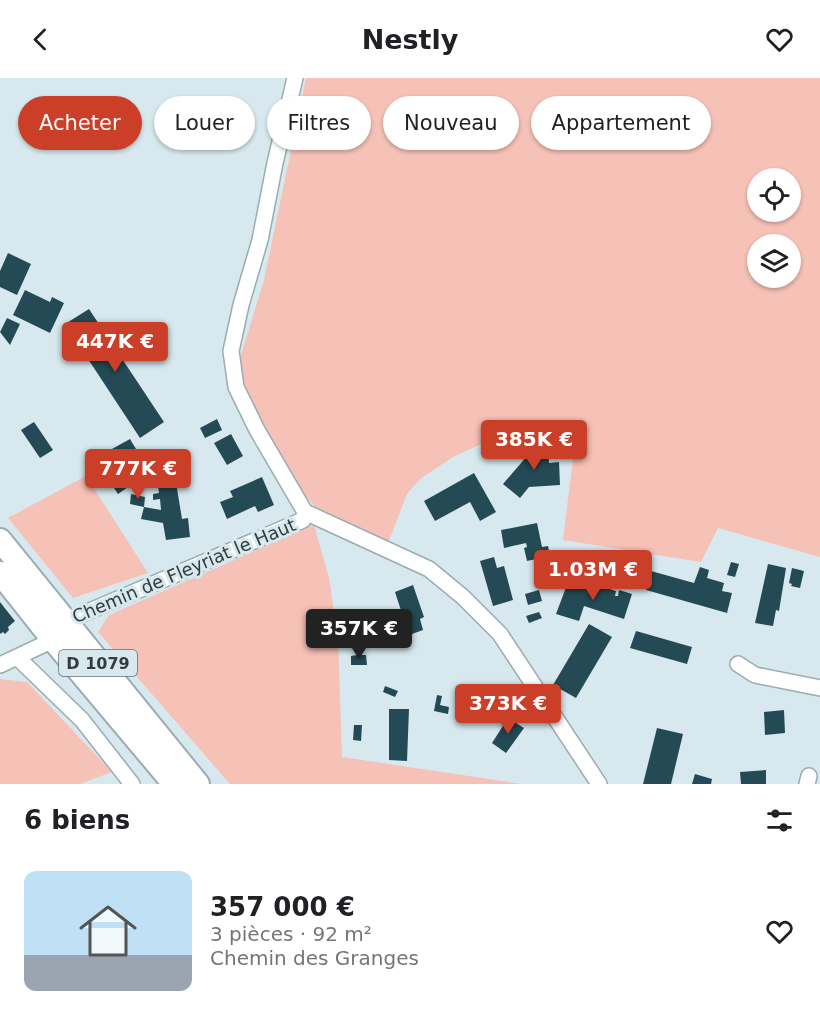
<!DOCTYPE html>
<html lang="fr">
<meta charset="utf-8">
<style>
body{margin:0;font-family:"DejaVu Sans",sans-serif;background:#f6f6f6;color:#202124;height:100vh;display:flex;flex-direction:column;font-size:22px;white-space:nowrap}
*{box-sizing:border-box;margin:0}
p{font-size:20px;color:#757577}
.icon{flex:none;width:33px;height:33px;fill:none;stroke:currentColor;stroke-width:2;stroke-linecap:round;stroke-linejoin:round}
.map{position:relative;height:706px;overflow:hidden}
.panel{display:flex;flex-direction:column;background:#fff;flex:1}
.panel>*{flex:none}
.top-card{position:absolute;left:18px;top:18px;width:784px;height:54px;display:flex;gap:12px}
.tools{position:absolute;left:747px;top:90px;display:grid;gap:12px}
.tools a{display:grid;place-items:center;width:54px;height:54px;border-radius:50%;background:#fff;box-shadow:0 2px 4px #0004;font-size:30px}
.price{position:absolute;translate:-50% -51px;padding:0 14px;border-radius:6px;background:#cb3f29;color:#fff;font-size:20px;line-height:39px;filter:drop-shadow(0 2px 3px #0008)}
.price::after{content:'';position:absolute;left:50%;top:36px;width:18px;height:14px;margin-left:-9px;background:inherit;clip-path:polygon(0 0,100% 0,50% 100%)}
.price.current{background:#222;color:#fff}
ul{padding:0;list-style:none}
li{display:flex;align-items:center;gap:18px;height:150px;padding:0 24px}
li span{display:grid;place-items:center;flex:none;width:168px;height:120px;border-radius:12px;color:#555}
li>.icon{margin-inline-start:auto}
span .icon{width:72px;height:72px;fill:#fffc;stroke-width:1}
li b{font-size:26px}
h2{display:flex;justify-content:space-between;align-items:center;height:72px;padding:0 24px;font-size:26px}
.tag{padding:0 21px;border-radius:27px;background:#fff;box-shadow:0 2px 4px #0004;font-size:21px;line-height:54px}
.tag.current{background:#cb3f29;color:#fff}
header{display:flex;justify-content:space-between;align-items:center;height:78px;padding:0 24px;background:#fff;font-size:27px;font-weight:600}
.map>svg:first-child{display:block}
.green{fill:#f6c1b6;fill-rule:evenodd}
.building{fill:#244b55}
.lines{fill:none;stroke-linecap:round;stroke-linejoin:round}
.minor-casing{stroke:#9bacb1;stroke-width:18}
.primary-casing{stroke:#9bacb1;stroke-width:26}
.minor{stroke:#fff;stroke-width:15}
.primary{stroke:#fff;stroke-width:22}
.labels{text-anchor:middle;stroke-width:6;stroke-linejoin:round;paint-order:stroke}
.shield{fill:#d7e9ee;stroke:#656f72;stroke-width:1.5}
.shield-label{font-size:16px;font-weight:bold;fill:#343b3d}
.street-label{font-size:18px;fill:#343b3d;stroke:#d7e9ee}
</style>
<header><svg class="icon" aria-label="back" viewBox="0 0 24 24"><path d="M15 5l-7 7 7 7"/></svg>Nestly<svg class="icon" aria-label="heart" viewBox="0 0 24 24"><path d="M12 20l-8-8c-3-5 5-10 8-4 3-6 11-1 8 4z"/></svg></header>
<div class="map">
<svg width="820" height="706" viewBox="0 0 820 706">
<rect width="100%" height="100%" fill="#d7e9ee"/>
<path class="green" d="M306 0H820V479L718 450 701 484 563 462 576 357 492 361 453 379 420 401 407 416 387 468 322 436 294 405 260 346 246 314 240 280 264 202ZM758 100H790V134H758ZM758 166H790V200H758Z
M86 398 148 495 73 520 8 440Z
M314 447 329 500 338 561 342 679 521 706H230L98 554 109 537Z
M0 601 27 604 112 694 80 706H0Z"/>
<path class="building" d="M8 175 31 186 17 217 0 209V193Z
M25 212 50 224 52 219 64 225 50 255 13 237Z
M89 231 164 344 140 360 65 246Z
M7 240 20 246 10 267 0 254Z
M217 341 222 352 205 360 200 350Z
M34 344 53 372 40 380 21 352Z
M231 356 243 378 227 387 214 365Z
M130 361 136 371 97 392 92 382Z
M548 365 549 385 559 384 560 407 529 409 520 420 503 406 527 378 526 366Z
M115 388 128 409 118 416 104 395Z
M174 392 182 441 188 440 190 459 166 462 163 445 141 441 144 429 161 432 160 421 153 422V416L159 415 156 395Z
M474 395 496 434 480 443 470 424 435 443 424 423Z
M262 399 274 427 258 434 255 428 227 441 220 424 233 419 230 413Z
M131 416 145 419 144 429 130 426Z
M537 445 542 469 548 468 550 478 527 483 524 470 527 469 526 465 504 470 501 452Z
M601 473 630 481 623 505 594 497Z
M494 479 497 490 504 488 513 522 493 528 480 483Z
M731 484 739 486 735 499 727 497Z
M768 486 786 490 779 533 776 532 773 548 755 545Z
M700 489 709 492 707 500 724 505 722 513 732 515 727 535 646 512 651 493 694 505Z
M792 490 804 493 800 510 791 508 792 506 789 505Z
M568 504 590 510 591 505 616 513 615 518H618L619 512 632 516 624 541 584 528 579 543 556 536Z
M413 507 424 539 420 541 423 552 409 557 395 514Z
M539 512 542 523 528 527 525 516Z
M0 524 15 543 8 549 9 552 5 556 3 554 0 556Z
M539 534 542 540 529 545 526 538Z
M589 546 612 559 576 620 553 607Z
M636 553 692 569 687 586 630 570Z
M357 577H366L367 587H351V578Z
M385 608 398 613 395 619 383 614Z
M437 617 442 618 440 627 449 629 448 636 434 633Z
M389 631H409L407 683 389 682Z
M784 632 785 655 765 657 764 634Z
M508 640 524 650 506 675 492 665Z
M354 647H362L361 663 353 662Z
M657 650 683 656 671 706H643Z
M766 692V706H741L740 694Z
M695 696 712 701 711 706H692Z"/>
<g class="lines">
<g class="minor-casing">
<path id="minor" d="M305 434 429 491 463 519 500 556 599 706
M64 544 303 442 305 434 257 352 236 309 231 273 241 227 260 162 275 85 295 0
M18 580 82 642 132 706
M738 586 755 597 820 610
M0 587 53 562
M807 706 809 698"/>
</g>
<g class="primary-casing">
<path id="primary" d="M0 462 198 706
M0 495 53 562 174 706"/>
</g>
<use href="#minor" class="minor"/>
<use href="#primary" class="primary"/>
</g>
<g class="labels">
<rect class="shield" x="59" y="572" width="78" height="26" rx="4.5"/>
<g class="shield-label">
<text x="98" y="591">D 1079</text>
</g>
<g class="street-label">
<text transform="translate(184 493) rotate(-23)" y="6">Chemin de Fleyriat le Haut</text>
</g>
</g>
</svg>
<div class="tools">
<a><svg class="icon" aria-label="locate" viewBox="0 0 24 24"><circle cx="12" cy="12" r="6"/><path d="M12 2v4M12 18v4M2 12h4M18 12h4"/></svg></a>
<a><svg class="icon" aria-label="layers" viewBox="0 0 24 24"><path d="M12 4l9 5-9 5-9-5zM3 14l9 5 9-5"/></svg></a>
</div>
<b class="price" style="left:115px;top:295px">447K €</b>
<b class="price" style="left:534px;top:393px">385K €</b>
<b class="price" style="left:138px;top:422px">777K €</b>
<b class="price" style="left:593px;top:523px">1.03M €</b>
<b class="price current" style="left:359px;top:582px">357K €</b>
<b class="price" style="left:508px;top:657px">373K €</b>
<div class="top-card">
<a class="tag current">Acheter</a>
<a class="tag">Louer</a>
<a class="tag">Filtres</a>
<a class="tag">Nouveau</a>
<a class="tag">Appartement</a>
</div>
</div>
<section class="panel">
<h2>6 biens<svg class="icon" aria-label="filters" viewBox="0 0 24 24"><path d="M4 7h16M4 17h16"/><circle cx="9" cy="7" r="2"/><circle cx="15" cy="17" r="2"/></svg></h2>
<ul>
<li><span style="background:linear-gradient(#bfe0f5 70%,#9aa5b1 0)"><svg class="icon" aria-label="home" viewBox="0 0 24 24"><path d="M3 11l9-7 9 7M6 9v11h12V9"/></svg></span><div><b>357 000 €</b><p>3 pièces · 92 m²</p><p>Chemin des Granges</p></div><svg class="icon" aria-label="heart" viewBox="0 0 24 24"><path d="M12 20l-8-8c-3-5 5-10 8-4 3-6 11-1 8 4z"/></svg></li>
</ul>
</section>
